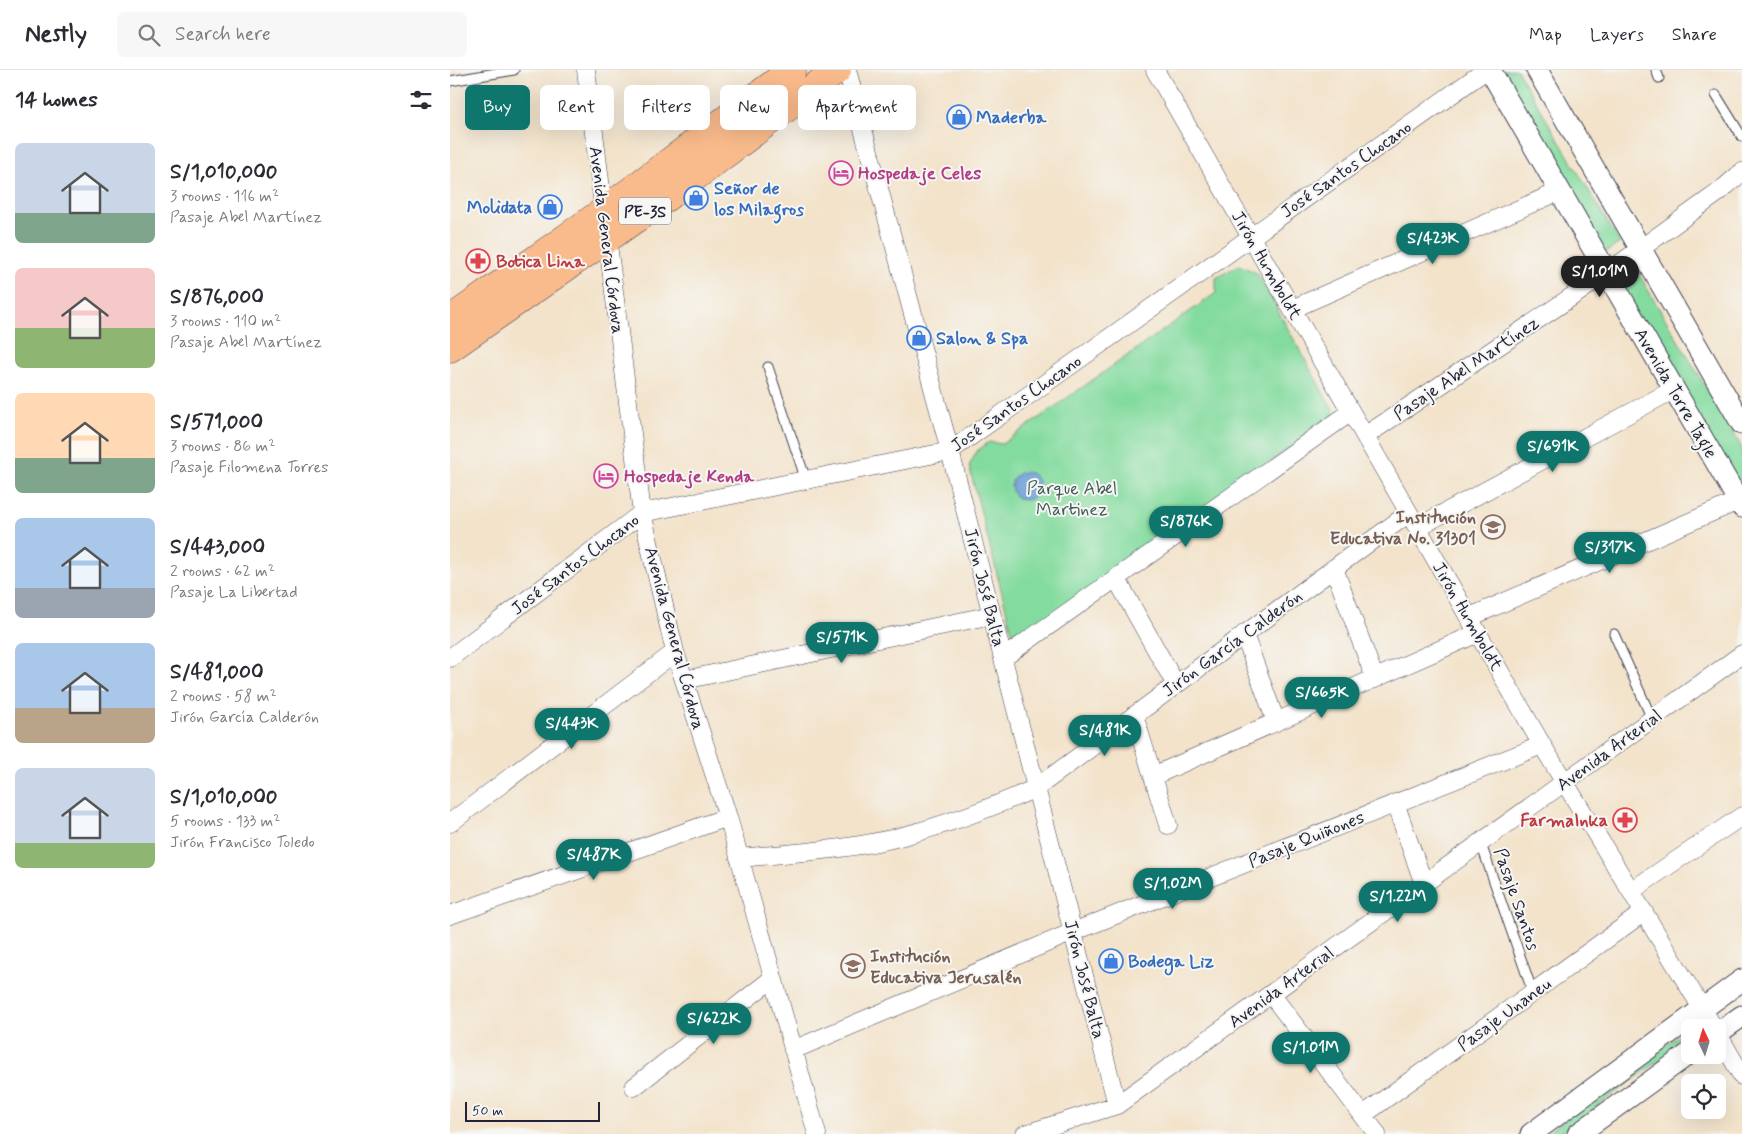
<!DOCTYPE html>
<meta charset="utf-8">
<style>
body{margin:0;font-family:Mynerve,sans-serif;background:#f7f7f7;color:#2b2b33;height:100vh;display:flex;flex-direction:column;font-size:19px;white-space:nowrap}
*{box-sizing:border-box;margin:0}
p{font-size:16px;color:#7c7c81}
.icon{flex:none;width:28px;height:28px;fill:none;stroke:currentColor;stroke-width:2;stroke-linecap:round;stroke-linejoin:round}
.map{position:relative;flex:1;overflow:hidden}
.drawer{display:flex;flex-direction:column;background:#fff;width:450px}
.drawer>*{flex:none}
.hud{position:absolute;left:15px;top:15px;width:475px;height:45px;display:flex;gap:10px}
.needle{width:32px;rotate:356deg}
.fabs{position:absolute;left:1231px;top:949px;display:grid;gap:10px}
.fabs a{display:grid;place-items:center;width:45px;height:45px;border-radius:8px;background:#fff;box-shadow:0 5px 20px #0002;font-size:25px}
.scale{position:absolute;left:15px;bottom:12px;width:135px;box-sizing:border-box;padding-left:5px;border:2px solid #22223b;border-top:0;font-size:14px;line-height:18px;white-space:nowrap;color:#22223b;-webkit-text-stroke:4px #f6f6f2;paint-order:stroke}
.price{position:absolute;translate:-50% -42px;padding:0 11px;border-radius:18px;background:#0f766e;color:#fff;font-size:16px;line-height:32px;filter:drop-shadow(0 1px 2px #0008)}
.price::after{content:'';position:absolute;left:50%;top:30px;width:15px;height:11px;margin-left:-8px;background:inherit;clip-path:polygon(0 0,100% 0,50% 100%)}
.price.current{background:#222;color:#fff}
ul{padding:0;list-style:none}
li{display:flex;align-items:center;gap:15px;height:125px;padding:0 15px}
li span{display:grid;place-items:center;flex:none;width:140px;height:100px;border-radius:8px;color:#555}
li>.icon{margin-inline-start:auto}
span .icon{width:60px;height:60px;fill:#fffc;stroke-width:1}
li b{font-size:21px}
h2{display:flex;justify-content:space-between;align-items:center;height:60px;padding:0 15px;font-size:21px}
.chip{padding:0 18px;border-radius:8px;background:#fff;box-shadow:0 5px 20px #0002;font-size:18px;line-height:45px}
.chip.current{background:#0f766e;color:#fff}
header{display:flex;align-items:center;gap:30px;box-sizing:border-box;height:70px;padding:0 25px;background:#fff;border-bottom:1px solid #e1e1e2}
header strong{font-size:24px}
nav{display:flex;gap:28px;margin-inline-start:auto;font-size:18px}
.search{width:350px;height:45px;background:#f7f7f7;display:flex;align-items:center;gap:12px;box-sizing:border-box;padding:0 18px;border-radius:8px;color:#7c7c81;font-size:19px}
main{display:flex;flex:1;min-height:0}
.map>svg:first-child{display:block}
.green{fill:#84db9f;stroke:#537e6d}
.water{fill:#6d9fd8;stroke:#48608a}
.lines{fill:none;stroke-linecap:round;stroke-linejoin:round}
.service-casing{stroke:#413f51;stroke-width:11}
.minor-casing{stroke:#413f51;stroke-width:19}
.tertiary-casing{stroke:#413f51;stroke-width:23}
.primary-casing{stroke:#413f51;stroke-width:29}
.service{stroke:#fff;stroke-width:9}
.minor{stroke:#fff;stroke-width:18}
.tertiary{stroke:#fff;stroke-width:21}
.primary{stroke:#fabb8c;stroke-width:28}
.labels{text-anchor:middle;stroke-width:4;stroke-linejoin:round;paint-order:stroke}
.shield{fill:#f6f6f2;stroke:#626272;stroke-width:1}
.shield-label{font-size:16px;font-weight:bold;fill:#22223b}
.shop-label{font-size:18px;font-weight:bold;fill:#366cbe;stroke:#f6f6f2;text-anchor:start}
.street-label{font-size:18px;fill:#22223b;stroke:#f6f6f2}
.hotel-label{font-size:18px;font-weight:bold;fill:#b23c85;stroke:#f6f6f2;text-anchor:start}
.health-label{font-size:18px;font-weight:bold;fill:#be3a42;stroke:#f6f6f2;text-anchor:start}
.park-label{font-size:18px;fill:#3f5a59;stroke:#f6f6f2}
.education-label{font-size:18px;font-weight:bold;fill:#785e54;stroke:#f6f6f2;text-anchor:end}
</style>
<header>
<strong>Nestly</strong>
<div class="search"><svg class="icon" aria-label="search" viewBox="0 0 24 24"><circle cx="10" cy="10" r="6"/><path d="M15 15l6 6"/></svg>Search here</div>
<nav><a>Map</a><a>Layers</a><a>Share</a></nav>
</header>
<main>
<section class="drawer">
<h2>14 homes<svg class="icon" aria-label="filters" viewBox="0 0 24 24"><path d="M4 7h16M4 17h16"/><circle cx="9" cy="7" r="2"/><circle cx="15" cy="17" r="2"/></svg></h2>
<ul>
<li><span style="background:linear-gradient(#c9d6e8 70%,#7fa58c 0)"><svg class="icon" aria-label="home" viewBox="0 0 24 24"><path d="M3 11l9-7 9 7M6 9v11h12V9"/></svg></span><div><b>S/1,010,000</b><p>3 rooms · 116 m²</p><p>Pasaje Abel Martínez</p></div></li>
<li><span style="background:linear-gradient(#f6c9c9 60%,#8fb573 0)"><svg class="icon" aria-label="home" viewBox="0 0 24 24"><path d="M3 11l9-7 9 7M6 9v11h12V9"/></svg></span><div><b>S/876,000</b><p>3 rooms · 110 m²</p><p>Pasaje Abel Martínez</p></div></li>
<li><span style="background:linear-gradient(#ffd9b3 65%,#7fa58c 0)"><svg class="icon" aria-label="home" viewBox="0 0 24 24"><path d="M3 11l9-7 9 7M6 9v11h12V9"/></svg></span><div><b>S/571,000</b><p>3 rooms · 86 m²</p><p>Pasaje Filomena Torres</p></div></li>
<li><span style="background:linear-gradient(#a9c7e8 70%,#9aa5b1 0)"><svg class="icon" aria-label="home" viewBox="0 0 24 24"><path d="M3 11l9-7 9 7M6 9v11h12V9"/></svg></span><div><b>S/443,000</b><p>2 rooms · 62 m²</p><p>Pasaje La Libertad</p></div></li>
<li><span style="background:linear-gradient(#a9c7e8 65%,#b9a48a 0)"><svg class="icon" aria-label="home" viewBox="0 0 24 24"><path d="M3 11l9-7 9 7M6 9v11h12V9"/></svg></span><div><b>S/481,000</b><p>2 rooms · 58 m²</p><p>Jirón García Calderón</p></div></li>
<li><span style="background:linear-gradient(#c9d6e8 75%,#8fb573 0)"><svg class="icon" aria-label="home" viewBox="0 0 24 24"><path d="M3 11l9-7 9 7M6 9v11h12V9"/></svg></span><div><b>S/1,010,000</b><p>5 rooms · 133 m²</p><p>Jirón Francisco Toledo</p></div></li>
</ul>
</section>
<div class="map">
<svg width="1292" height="1064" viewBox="0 0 1292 1064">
<rect width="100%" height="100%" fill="#f6f6f2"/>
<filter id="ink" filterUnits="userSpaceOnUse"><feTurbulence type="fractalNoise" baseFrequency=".02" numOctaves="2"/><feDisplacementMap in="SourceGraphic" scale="10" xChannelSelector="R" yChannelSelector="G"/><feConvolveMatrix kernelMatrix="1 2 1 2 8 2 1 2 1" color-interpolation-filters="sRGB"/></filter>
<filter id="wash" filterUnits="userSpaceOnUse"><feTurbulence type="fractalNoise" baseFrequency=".0096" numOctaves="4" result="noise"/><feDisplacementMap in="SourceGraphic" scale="20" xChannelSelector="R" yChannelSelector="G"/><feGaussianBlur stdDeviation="1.12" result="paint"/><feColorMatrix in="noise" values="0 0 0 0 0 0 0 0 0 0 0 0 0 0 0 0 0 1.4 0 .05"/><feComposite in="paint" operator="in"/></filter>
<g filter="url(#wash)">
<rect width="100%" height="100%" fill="#f3e3cb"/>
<path class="green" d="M1050 0H1067L1170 173 1151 185Z
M789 195 807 203 884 342 883 346 576 568 562 562 519 396 527 381 539 372 552 374 766 223V208Z
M1185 198 1292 378V425L1165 209Z
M1247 952 1254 957 1240 958V968L1109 1064H1095Z"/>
<path class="water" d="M561 416a14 14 0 1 1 28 0a14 14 0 1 1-28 0Z"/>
</g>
<g filter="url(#ink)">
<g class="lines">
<g class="service-casing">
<path id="service" d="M1206 0 1209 8
M0 11 64 0
M1266 25 1292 67
M318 297 356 410
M1164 564 1202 649
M1031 774 1083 923"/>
</g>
<g class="minor-casing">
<path id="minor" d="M136 0 192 443 225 582 278 747 367 1064
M397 0 500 381 667 1035
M705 0 1092 675 1264 958
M842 239 1110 121
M915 366 1157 203 1269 122 1292 102
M968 457 1223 320
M884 498 925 609
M666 508 726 615
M1020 547 1288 431
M794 564 826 652
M0 588 192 443 500 381 1036 0
M553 588 901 342
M234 610 542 545
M684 645 718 755
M703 706 1028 563
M945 733 974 814
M0 753 225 582
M289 788C343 783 401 780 453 766 499 754 543 737 586 718L959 443
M1181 821 1292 746
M0 845 278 747
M821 924 927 1064
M1268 964 1292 1006
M343 980 623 862 1092 675
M184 1017 323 908
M913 1045 1194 842
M575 1064 667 1035 1292 584"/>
</g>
<g class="tertiary-casing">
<path id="tertiary" d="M1040 0 1292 437
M1087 0 1292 354
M1268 963 1292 946
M1081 1064 1292 910
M1128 1064 1240 983"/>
</g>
<g class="primary-casing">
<path id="primary" d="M0 250 154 141 342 0
M0 278 234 115 387 0"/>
</g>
<use href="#service" class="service"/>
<use href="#minor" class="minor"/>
<use href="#tertiary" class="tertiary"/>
<use href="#primary" class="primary"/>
</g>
</g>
<defs>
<g id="shop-ring" transform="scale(1.25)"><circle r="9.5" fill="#f6f6f2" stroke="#3f7fe0" stroke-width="1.5"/><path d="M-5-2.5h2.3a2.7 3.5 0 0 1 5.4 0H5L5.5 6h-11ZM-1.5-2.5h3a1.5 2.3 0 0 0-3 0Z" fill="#3f7fe0"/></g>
<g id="hotel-ring" transform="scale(1.25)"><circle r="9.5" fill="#f6f6f2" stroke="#d1479c" stroke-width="1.5"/><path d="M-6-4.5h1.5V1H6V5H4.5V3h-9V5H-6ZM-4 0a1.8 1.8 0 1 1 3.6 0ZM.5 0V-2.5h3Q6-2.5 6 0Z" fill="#d1479c"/></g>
<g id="pharmacy-ring" transform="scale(1.25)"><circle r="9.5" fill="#f6f6f2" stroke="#e0444e" stroke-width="1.5"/><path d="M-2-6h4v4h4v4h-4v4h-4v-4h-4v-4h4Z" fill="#e0444e"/></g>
<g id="school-ring" transform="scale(1.25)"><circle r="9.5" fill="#f6f6f2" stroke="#8d6e63" stroke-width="1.5"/><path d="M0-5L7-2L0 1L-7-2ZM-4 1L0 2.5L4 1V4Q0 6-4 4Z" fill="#8d6e63"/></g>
</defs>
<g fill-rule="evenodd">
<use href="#shop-ring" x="509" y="47"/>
<use href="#hotel-ring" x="391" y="103"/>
<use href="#shop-ring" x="246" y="128"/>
<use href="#shop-ring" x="100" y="137"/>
<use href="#pharmacy-ring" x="28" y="191"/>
<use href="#shop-ring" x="469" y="268"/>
<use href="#hotel-ring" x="156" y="406"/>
<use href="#school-ring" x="1043" y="457"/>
<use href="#pharmacy-ring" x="1175" y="750"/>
<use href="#shop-ring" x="661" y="891"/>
<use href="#school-ring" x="403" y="896"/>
</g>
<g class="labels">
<rect class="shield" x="169" y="127.5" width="52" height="27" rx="4"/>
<g class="shield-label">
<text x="195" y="147">PE-3S</text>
</g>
<g class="shop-label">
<text x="526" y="53">Maderba</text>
<text x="264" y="124">Señor de<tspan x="264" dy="21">los Milagros</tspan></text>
<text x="82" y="143" text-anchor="end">Molidata</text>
<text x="486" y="274">Salon &amp; Spa</text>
<text x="678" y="897">Bodega Liz</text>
</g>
<g class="street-label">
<text transform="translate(896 99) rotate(-35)" y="6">José Santos Chocano</text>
<text transform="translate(157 170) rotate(83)" y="6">Avenida General Córdova</text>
<text transform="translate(817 195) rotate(60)" y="6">Jirón Humboldt</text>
<text transform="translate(1016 298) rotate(-34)" y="6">Pasaje Abel Martínez</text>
<text transform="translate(1226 323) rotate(60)" y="6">Avenida Torre Tagle</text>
<text transform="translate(566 333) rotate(-35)" y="6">José Santos Chocano</text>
<text transform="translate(125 494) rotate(-37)" y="6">José Santos Chocano</text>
<text transform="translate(535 517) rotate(76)" y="6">Jirón José Balta</text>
<text transform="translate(1018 546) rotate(60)" y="6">Jirón Humboldt</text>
<text transform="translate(225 568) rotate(75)" y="6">Avenida General Córdova</text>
<text transform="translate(782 573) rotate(-36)" y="6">Jirón García Calderón</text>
<text transform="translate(1159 680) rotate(-36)" y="6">Avenida Arterial</text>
<text transform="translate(856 769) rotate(-22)" y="6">Pasaje Quiñones</text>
<text transform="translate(1067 829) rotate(71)" y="6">Pasaje Santos</text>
<text transform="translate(635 909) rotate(76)" y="6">Jirón José Balta</text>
<text transform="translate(831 917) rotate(-36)" y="6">Avenida Arterial</text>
<text transform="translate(1054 944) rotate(-36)" y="6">Pasaje Unaneu</text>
</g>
<g class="hotel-label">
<text x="408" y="109">Hospedaje Celes</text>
<text x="174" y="412">Hospedaje Kenda</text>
</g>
<g class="health-label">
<text x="46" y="197">Botica Lina</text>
<text x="1158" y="756" text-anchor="end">FarmaInka</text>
</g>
<g class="park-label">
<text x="622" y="424">Parque Abel<tspan x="622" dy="21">Martinez</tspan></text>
</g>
<g class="education-label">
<text x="1026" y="453">Institución<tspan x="1026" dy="21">Educativa No. 31301</tspan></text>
<text x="420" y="892" text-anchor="start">Institución<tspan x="420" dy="21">Educativa Jerusalén</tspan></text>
</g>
</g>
</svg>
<div class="fabs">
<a><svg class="needle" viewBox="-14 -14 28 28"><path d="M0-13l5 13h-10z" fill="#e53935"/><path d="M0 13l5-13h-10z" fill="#7c7c81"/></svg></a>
<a><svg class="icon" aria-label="locate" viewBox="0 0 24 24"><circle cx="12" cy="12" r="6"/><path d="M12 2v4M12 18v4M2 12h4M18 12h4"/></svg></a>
</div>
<div class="scale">50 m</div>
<b class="price" style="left:983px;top:195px">S/423K</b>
<b class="price current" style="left:1150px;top:228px">S/1.01M</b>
<b class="price" style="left:1103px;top:403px">S/691K</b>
<b class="price" style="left:736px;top:478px">S/876K</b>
<b class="price" style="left:1160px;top:504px">S/317K</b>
<b class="price" style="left:392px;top:594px">S/571K</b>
<b class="price" style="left:872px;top:649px">S/665K</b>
<b class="price" style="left:122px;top:680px">S/443K</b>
<b class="price" style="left:655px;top:687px">S/481K</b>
<b class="price" style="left:144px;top:811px">S/487K</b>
<b class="price" style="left:723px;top:840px">S/1.02M</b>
<b class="price" style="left:948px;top:853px">S/1.22M</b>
<b class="price" style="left:264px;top:975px">S/622K</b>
<b class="price" style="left:861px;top:1004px">S/1.01M</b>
<div class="hud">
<a class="chip current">Buy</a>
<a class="chip">Rent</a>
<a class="chip">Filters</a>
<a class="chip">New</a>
<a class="chip">Apartment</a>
</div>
</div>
</main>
